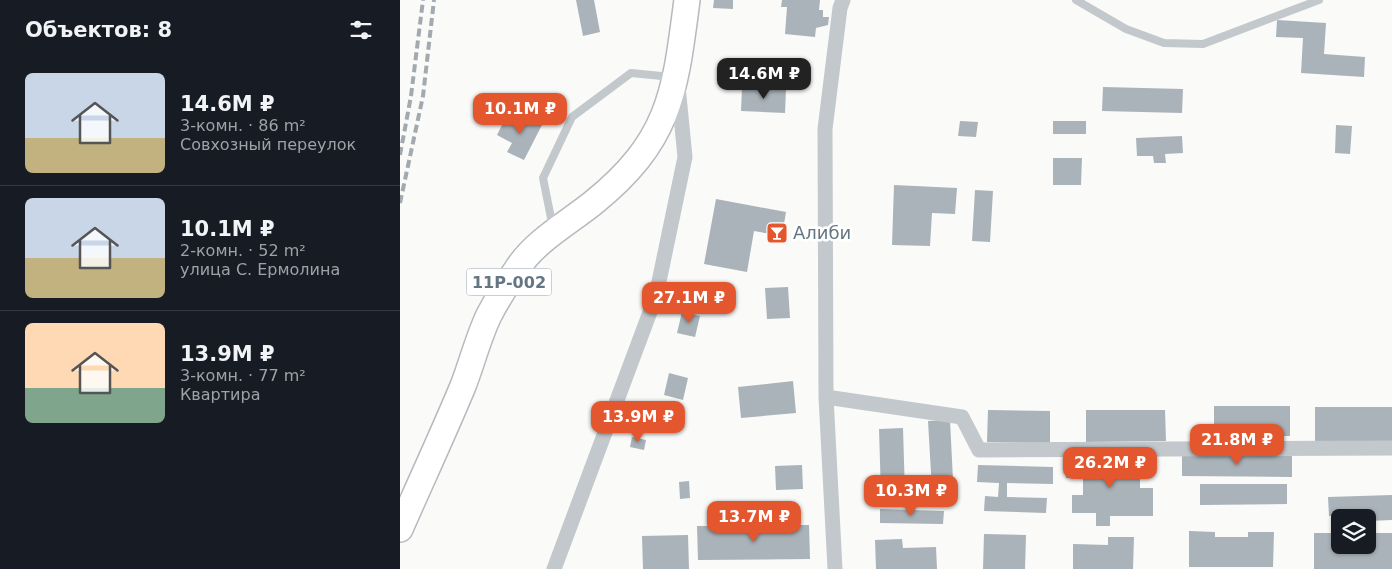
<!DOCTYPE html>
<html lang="ru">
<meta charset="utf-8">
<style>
body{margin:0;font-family:"DejaVu Sans",sans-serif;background:#20242c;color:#f1f3f6;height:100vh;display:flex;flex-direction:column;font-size:19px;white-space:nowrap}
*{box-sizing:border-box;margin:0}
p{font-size:16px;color:#9ea1a6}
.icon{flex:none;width:28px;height:28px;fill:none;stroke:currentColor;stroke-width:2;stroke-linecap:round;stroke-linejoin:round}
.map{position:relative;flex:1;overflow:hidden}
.side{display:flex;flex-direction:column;background:#171b24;width:400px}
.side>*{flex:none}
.buttons{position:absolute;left:931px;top:509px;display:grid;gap:10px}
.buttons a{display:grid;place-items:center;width:45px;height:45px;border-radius:8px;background:#171b24;box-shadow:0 1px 4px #0004;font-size:25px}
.price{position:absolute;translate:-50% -42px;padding:0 11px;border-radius:10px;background:#e4572e;color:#fff;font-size:16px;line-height:32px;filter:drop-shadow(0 1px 2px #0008)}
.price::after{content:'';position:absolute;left:50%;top:30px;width:15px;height:11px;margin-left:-8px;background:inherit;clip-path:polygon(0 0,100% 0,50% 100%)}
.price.current{background:#222;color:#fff}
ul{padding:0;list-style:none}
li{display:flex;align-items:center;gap:15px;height:125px;padding:0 25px}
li+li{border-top:1px solid #363941}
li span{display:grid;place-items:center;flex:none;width:140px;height:100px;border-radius:8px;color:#555}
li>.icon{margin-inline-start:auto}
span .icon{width:60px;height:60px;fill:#fffc;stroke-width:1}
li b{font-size:21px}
h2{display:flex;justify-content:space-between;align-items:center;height:60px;padding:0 25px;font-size:21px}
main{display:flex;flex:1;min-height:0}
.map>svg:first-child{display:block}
.building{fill:#aab3b9}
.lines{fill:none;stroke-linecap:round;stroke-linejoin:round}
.primary-casing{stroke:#b5babe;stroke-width:28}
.lane{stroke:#c3c8cc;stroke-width:8}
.street{stroke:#c3c8cc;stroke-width:15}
.primary{stroke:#fff;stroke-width:25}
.rail{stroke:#a2aab0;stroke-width:4;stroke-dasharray:8 4;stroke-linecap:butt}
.labels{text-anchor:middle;stroke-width:5;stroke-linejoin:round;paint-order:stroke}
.shield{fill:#fff;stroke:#939fa8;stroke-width:1}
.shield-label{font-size:16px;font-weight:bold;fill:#657683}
.poi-label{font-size:18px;fill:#657683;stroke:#fff;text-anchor:start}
</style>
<main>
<section class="side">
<h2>Объектов: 8<svg class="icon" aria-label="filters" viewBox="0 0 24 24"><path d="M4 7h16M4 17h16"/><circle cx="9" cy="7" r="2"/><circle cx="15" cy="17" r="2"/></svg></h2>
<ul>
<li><span style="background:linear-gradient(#c9d6e8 65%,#c2b280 0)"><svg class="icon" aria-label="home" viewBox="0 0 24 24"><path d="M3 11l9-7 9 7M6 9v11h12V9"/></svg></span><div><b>14.6M ₽</b><p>3-комн. · 86 m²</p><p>Совхозный переулок</p></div></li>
<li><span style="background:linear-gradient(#c9d6e8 60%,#c2b280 0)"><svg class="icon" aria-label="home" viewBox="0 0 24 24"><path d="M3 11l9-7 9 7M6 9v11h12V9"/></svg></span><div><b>10.1M ₽</b><p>2-комн. · 52 m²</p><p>улица С. Ермолина</p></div></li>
<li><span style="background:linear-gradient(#ffd9b3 65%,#7fa58c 0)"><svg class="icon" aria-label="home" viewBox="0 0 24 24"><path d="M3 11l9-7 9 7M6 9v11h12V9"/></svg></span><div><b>13.9M ₽</b><p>3-комн. · 77 m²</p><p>Квартира</p></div></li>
</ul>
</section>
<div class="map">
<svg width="992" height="569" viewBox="0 0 992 569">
<rect width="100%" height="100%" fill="#fafaf8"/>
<path class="building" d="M176 0H194L200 32 183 36Z
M314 0H333V9L313 8Z
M382 0H420L419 10H423V17H429L428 25 416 28 415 37 385 34 387 7H381Z
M877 20 926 23 924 54 965 57 964 77 901 73 903 38 876 37Z
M703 87 783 89 782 113 702 111Z
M342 88 386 89 385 113 341 111Z
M125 114 143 123 124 160 107 152 112 143 97 135 106 117 121 124Z
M560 121 578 122 576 137 558 136Z
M653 121H686V134H653Z
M936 125 952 126 950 154 935 153Z
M782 136 783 153 765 154 766 163H754L753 156H737L736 138Z
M653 158H682L681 185H653Z
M494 185 557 188 555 214 532 213 530 246 492 245Z
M575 190 593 191 590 242 572 241Z
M316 199 386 212 382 236 354 231 347 272 304 264Z
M388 287 390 318 367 319 365 288Z
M282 312 300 316 295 337 277 333Z
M269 373 288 378 283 400 264 395Z
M393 381 396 413 341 418 338 387Z
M814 406H890V436H814Z
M915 407H992V443L915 442Z
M588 410 650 411V443L587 442Z
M686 410H765L766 441 686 442Z
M550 420 554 500 542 501 541 490H532L528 421Z
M503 428 505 494 481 495 479 429Z
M232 437 246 440 244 450 230 447Z
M782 454 892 456V477L782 476Z
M666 460H740V488H753V516H710V526H696V513H672V495H683V478H666Z
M402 465 403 489 376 490 375 466Z
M578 465 653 467V484L607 483V497L647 498 646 513 584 511 585 496 598 497 599 483 577 482Z
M289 481 290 498 280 499 279 482Z
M800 484H887V504L800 505Z
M992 495V520L968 521V518L929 516 928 497Z
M480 509 544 511 543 524 480 523Z
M409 525 410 559 298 560 297 526Z
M789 531 815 532V537H848V532H874L873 567H789Z
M914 533H940V545H968V537H974V533H992V569H914Z
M584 534 626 535 625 569H583Z
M288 535 289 569H243L242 536Z
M708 537H734L733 569H673V544L708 545Z
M502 539 503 548 536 547 537 569H476L475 540Z"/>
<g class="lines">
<g class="primary-casing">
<path id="primary" d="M0 529C21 481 43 434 63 386 72 363 78 338 89 315 97 300 107 284 117 269 135 241 168 223 193 203 271 140 275 92 287 0"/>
</g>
<path class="lane" d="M676 0 726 29 764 43 803 44 919 0
M153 228 143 178 172 117 231 73 272 77"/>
<path class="street" d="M426 397 562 417 579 450 992 448
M154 569 256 296 285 157 278 86
M435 569 426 397 425 129 440 8 443 0"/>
<use href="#primary" class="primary"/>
<path class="rail" d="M0 155 11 96 23 0
M0 203 23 96 34 0"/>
</g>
<defs>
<g id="bar-square" transform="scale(1.125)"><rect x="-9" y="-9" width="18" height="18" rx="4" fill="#e4572e" stroke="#fff"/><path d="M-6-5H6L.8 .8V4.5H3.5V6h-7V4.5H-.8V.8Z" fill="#fff"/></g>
</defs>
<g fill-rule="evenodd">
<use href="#bar-square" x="377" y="233"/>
</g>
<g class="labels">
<rect class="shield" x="66.5" y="268.5" width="85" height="27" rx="4"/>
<g class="shield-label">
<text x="109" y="288">11Р-002</text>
</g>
<g class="poi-label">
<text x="393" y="239">Алиби</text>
</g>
</g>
</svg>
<div class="buttons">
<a><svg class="icon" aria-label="layers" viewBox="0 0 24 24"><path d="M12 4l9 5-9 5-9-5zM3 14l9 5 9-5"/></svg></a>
</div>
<b class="price current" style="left:364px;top:100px">14.6M ₽</b>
<b class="price" style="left:120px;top:135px">10.1M ₽</b>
<b class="price" style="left:289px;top:324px">27.1M ₽</b>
<b class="price" style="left:238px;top:443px">13.9M ₽</b>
<b class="price" style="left:837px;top:466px">21.8M ₽</b>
<b class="price" style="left:710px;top:489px">26.2M ₽</b>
<b class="price" style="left:511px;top:517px">10.3M ₽</b>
<b class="price" style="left:354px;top:543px">13.7M ₽</b>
</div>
</main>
